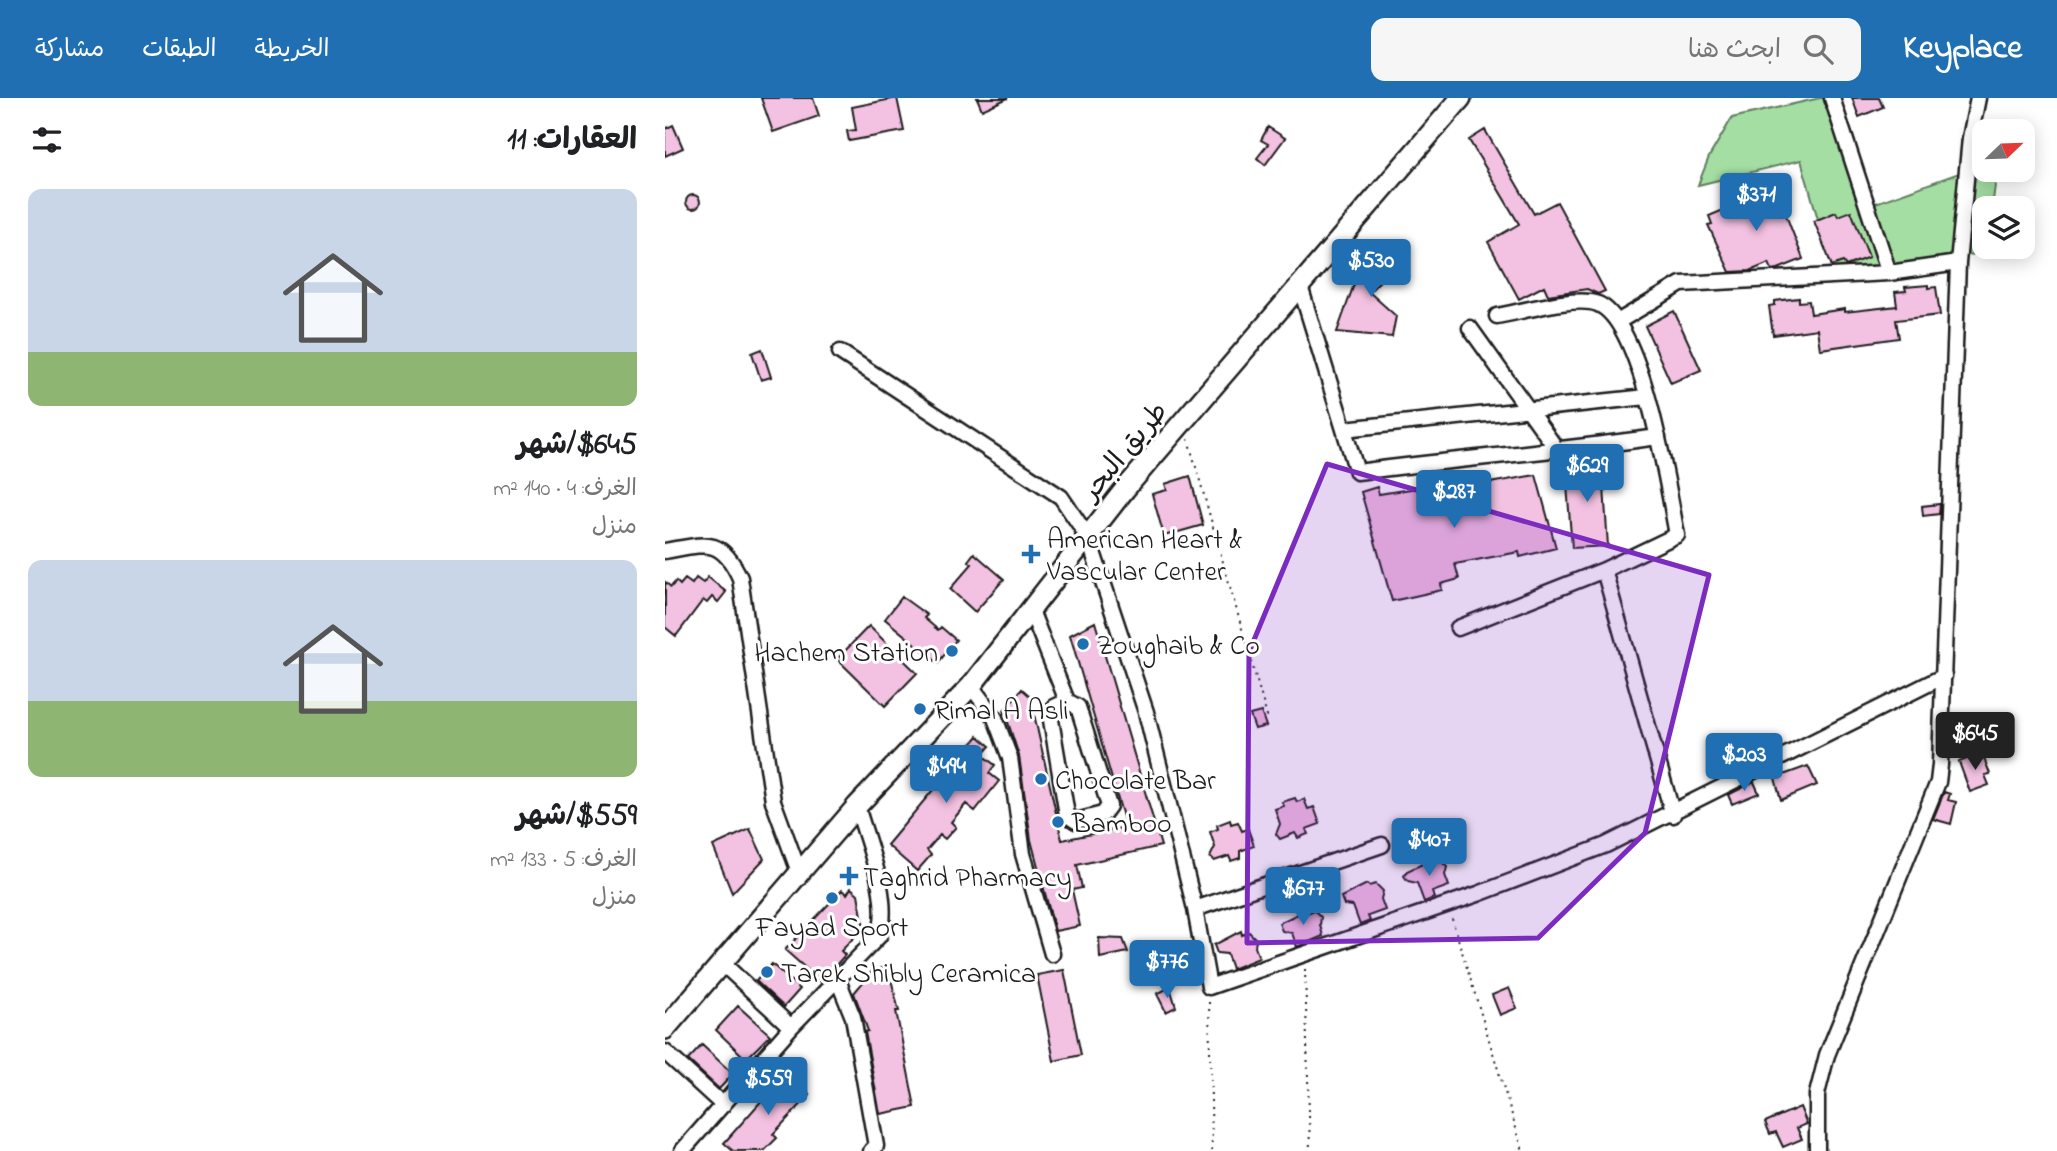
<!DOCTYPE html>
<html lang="ar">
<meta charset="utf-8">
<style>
body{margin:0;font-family:"Indie Flower","Playpen Sans Arabic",sans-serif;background:#f6f6f6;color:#202124;direction:rtl;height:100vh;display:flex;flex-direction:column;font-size:26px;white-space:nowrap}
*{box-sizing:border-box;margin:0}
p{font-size:23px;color:#757577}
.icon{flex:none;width:38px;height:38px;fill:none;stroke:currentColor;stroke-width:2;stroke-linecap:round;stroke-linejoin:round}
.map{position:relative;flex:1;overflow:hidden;direction:ltr}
.side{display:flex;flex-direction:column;background:#fff;width:665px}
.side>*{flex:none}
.needle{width:46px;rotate:67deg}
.tools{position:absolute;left:1307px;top:21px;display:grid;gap:14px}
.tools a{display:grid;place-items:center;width:63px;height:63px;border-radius:14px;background:#fff;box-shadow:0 4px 18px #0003;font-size:35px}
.price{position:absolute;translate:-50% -60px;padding:0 16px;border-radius:7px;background:#1f6fb2;color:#fff;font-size:23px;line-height:46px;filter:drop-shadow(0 2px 4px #0008)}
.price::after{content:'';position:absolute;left:50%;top:42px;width:21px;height:16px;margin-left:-10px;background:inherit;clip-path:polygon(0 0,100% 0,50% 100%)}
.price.on{background:#222;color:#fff}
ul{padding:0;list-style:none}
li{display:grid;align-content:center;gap:14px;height:371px;padding:0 28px}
li span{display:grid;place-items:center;height:217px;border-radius:14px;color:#555}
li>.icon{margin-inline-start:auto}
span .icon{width:126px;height:126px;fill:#fffc;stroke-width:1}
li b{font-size:30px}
h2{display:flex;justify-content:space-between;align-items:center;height:84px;padding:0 28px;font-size:30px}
header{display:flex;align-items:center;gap:42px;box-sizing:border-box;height:98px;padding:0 35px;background:#1f6fb2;color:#fff}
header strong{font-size:33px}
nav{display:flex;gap:38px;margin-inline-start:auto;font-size:24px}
.search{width:490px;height:63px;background:#f6f6f6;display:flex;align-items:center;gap:18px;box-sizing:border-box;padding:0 24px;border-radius:14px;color:#757577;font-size:26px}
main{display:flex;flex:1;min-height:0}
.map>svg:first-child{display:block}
.green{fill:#a4dea3;stroke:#607d60;stroke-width:2}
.building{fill:#f3c1e1;stroke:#1c1c1c;stroke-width:2}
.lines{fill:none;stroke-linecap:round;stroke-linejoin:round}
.minor-casing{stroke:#1c1c1c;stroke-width:19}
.highway-casing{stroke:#1c1c1c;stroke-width:24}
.path{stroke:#1c1c1c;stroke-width:2;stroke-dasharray:2 5;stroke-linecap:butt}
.minor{stroke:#fff;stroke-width:14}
.highway{stroke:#fff;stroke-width:19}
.marked{fill:#7b2cbf;fill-opacity:0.2;stroke:#7b2cbf;stroke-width:5;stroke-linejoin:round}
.poi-dot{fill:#1f6fb2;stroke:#fff;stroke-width:2.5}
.labels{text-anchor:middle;stroke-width:6;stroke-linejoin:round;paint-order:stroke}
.street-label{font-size:28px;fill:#1c1c1c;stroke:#fff}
.poi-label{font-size:28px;fill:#1c1c1c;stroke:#fff;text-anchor:start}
</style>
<header>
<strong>Keyplace</strong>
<div class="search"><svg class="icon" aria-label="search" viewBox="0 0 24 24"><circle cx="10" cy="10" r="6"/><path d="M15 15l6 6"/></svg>ابحث هنا</div>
<nav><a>الخريطة</a><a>الطبقات</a><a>مشاركة</a></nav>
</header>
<main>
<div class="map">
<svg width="1392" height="1053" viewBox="0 0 1392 1053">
<rect width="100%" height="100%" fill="#fff"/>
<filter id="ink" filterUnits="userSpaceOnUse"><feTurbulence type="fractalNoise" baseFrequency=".0143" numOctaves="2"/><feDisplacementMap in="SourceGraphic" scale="14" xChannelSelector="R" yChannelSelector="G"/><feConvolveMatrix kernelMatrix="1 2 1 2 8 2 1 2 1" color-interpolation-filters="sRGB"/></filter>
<g filter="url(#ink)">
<path class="green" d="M1155 0H1169L1208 106 1319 66 1320 72H1332L1327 110H1320V149H1325V154L1169 177 1136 62 1033 87 1044 59 1067 20Z"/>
<path class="building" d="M96 0H148L154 18 108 34Z
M232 0 239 33 184 43 182 33 191 32 187 9Z
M312 0H343L317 12Z
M1187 0H1214L1218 9 1194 19Z
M8 27 18 50 0 58V31Z
M603 29 620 40 600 67 592 60 603 46 596 42Z
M820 32 869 116 892 104 940 193 933 196 922 191 883 197 879 188 854 201 823 144 854 126 804 42Z
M1108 84 1138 161 1113 171 1107 172 1104 165 1085 173 1065 174 1043 127 1047 126 1044 118 1080 103 1077 96Z
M21 104a7 7 0 1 1 14 0a7 7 0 1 1-14 0Z
M1186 113 1204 159 1181 168 1178 164 1167 168 1149 123 1171 114 1173 118Z
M724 144 739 158 704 194 731 218 727 239 672 234 692 178Z
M1263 187V190L1271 189 1275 217 1231 222 1234 240 1155 251 1152 231 1108 237 1104 208 1110 207V203L1134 200V204L1144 203 1146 216 1180 211V214L1232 208 1230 194 1241 193 1240 189Z
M1009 213 1036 272 1006 285 980 228Z
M97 251 106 279 96 282 87 255Z
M943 367 945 388 939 389 943 448 907 450 902 387H895L893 371Z
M871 377 891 450 855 459 854 454 790 466 794 481 776 486 777 492 727 503 696 394 712 389 714 396 789 384 790 391Z
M525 378 538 427 499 438 487 396 502 392 500 386Z
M1275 406 1274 416 1258 418 1257 408Z
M309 455 339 481 310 514 285 491 307 466 303 463Z
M43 479 61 494 53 504 47 499 42 505 38 502 11 538 0 529V484L6 489 11 483 15 487 20 481 27 486 31 480 38 485Z
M237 499 262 517 259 520 273 532 276 529 291 542 273 565 220 521Z
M430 524 496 748 412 767 417 790 407 792 415 828 390 833 366 742 354 658 339 612 357 591 365 598 397 742 461 729 405 537Z
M204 528 252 575 220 608 172 561Z
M596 614 601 628 590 631 585 617Z
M313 638 325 648 317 657 330 667 324 675 334 683 310 713 301 706 286 724 291 729 280 741 275 737 262 752 266 757 252 773 222 747Z
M1317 655 1325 676 1320 677 1324 687 1305 694 1294 664Z
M1143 668 1152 687 1116 702 1110 680Z
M1089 684 1094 695 1067 706 1063 697Z
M1279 694 1285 696 1283 702 1291 704 1286 726 1268 721Z
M630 700 632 704 639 701 643 711 649 709 655 726 641 731 643 736 633 740 630 735 615 741 611 736 615 726 610 711 619 708 617 704Z
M565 722 566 726 573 724 577 733 583 731 589 748 575 753V760L566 763 564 758 549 763 545 759 550 749 545 734 553 731 552 727Z
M85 731 99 761 67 795 48 748Z
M766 762 768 765 775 762 782 769 780 777 784 788 767 794 769 800 759 804 752 785 743 783 739 778 742 773Z
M702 786 704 788 711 786 718 793 716 801 720 812 703 818 705 823 695 827 688 808 679 807 676 799Z
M186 790 193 796 199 829 176 853 180 857 156 884 120 852 177 792 182 796Z
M641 812 642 815 649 812 656 819 655 827 658 838 632 849 627 835 617 833 614 825Z
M576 833 577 837 584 834 591 841 590 849 594 860 567 871 562 856 552 855 549 847Z
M434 840 458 841 463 854 435 860Z
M107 866 135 891 119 909 91 883Z
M223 869 234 913H231L250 1009 215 1016 200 934 203 933 189 895 208 872Z
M399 872 416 957 389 963 372 877Z
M505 889 511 909 501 914 492 896Z
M844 890 852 910 835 917 827 897Z
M73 908 105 937 81 961 51 932Z
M37 947 68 976 54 991 23 962Z
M122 974 145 997 108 1036 112 1040 99 1053H68L59 1045Z
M1135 1009 1142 1026 1132 1030 1137 1041 1118 1049 1111 1034 1105 1036 1100 1024Z"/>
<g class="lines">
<g class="minor-casing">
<path id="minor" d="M1167 0 1224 175
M635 188 692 374C792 361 893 353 993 339
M954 223 1016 186 1224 175 1293 165
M805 230 893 353
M175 254 396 399 423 439 481 614 530 811 544 889 813 796 941 747 1279 578
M679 331 982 299
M0 453C40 446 56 438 75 480L108 703 134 774
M939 472 1008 717
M365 510 402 603
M793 530 939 472 1012 437C1003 390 978 225 933 206 911 197 856 214 832 218
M306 588 330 620 345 660 358 756 387 856
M402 603 413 609 444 708 438 716 411 723 402 717 386 622 389 609Z
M530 811 717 747
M56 864 126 929
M173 882 188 919 211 1048 206 1053
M0 954 58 1007
M17 1053 126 929 214 838C227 802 202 744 192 708
M1152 1053V996L1162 957 1273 684 1275 667 1293 165 1305 40 1313 0"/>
</g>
<g class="highway-casing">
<path id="highway" d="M0 931 192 708 306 588 460 391 796 0"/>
</g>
<path class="path" d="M523 341 603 622
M787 821 858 1053
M640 871 645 1053
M544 904 547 1053"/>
<use href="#minor" class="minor"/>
<use href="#highway" class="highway"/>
</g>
</g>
<path class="marked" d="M662 366 1044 477 980 735 873 840 582 845 584 554Z"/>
<g class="poi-dot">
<path d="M362.5 445.5h7v7h7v7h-7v7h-7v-7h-7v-7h7z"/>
<circle cx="418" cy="546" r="7"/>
<circle cx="287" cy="553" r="7"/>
<circle cx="255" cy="611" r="7"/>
<circle cx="376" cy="681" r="7"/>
<circle cx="393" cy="724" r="7"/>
<path d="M180.5 767.5h7v7h7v7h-7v7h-7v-7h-7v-7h7z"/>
<circle cx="167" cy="800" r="7"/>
<circle cx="102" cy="874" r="7"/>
</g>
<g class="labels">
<g class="street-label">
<text transform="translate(458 352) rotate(-50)" y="10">طريق البحر</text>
</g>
<g class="poi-label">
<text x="382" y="450">American Heart &amp;<tspan x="382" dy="32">Vascular Center</tspan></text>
<text x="432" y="556">Zoughaib &amp; Co</text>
<text x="273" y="563" text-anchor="end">Hachem Station</text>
<text x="269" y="621">Rimal A Asli</text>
<text x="390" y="691">Chocolate Bar</text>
<text x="407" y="734">Bamboo</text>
<text x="198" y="788">Taghrid Pharmacy</text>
<text x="167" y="838" text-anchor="middle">Fayad Sport</text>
<text x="116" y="884">Tarek Shibly Ceramica</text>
</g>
</g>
</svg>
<div class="tools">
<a><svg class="needle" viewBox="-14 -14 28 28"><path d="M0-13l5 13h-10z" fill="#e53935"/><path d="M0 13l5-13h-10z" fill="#757577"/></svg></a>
<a><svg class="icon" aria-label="layers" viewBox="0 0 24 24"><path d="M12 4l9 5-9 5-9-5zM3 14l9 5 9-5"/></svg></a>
</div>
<b class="price" style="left:1091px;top:135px">$371</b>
<b class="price" style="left:706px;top:201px">$530</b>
<b class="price" style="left:922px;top:406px">$629</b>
<b class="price" style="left:789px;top:432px">$287</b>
<b class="price on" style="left:1310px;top:674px">$645</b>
<b class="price" style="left:1079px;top:695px">$203</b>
<b class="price" style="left:281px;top:707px">$494</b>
<b class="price" style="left:764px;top:780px">$407</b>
<b class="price" style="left:638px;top:829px">$677</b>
<b class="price" style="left:502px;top:902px">$776</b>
<b class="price" style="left:103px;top:1019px">$559</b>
</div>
<section class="side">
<h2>العقارات: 11<svg class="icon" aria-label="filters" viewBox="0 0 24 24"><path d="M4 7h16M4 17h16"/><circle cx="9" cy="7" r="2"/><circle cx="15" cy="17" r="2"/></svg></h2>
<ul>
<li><span style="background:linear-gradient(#c9d6e8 75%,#8fb573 0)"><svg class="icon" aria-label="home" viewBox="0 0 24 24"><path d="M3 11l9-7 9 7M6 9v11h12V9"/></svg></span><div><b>$645/شهر</b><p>الغرف: 4 · 140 m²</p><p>منزل</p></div></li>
<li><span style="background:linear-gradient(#c9d6e8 65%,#8fb573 0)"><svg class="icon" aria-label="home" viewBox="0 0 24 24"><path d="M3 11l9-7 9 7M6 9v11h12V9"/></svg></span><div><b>$559/شهر</b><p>الغرف: 5 · 133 m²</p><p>منزل</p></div></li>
</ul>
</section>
</main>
